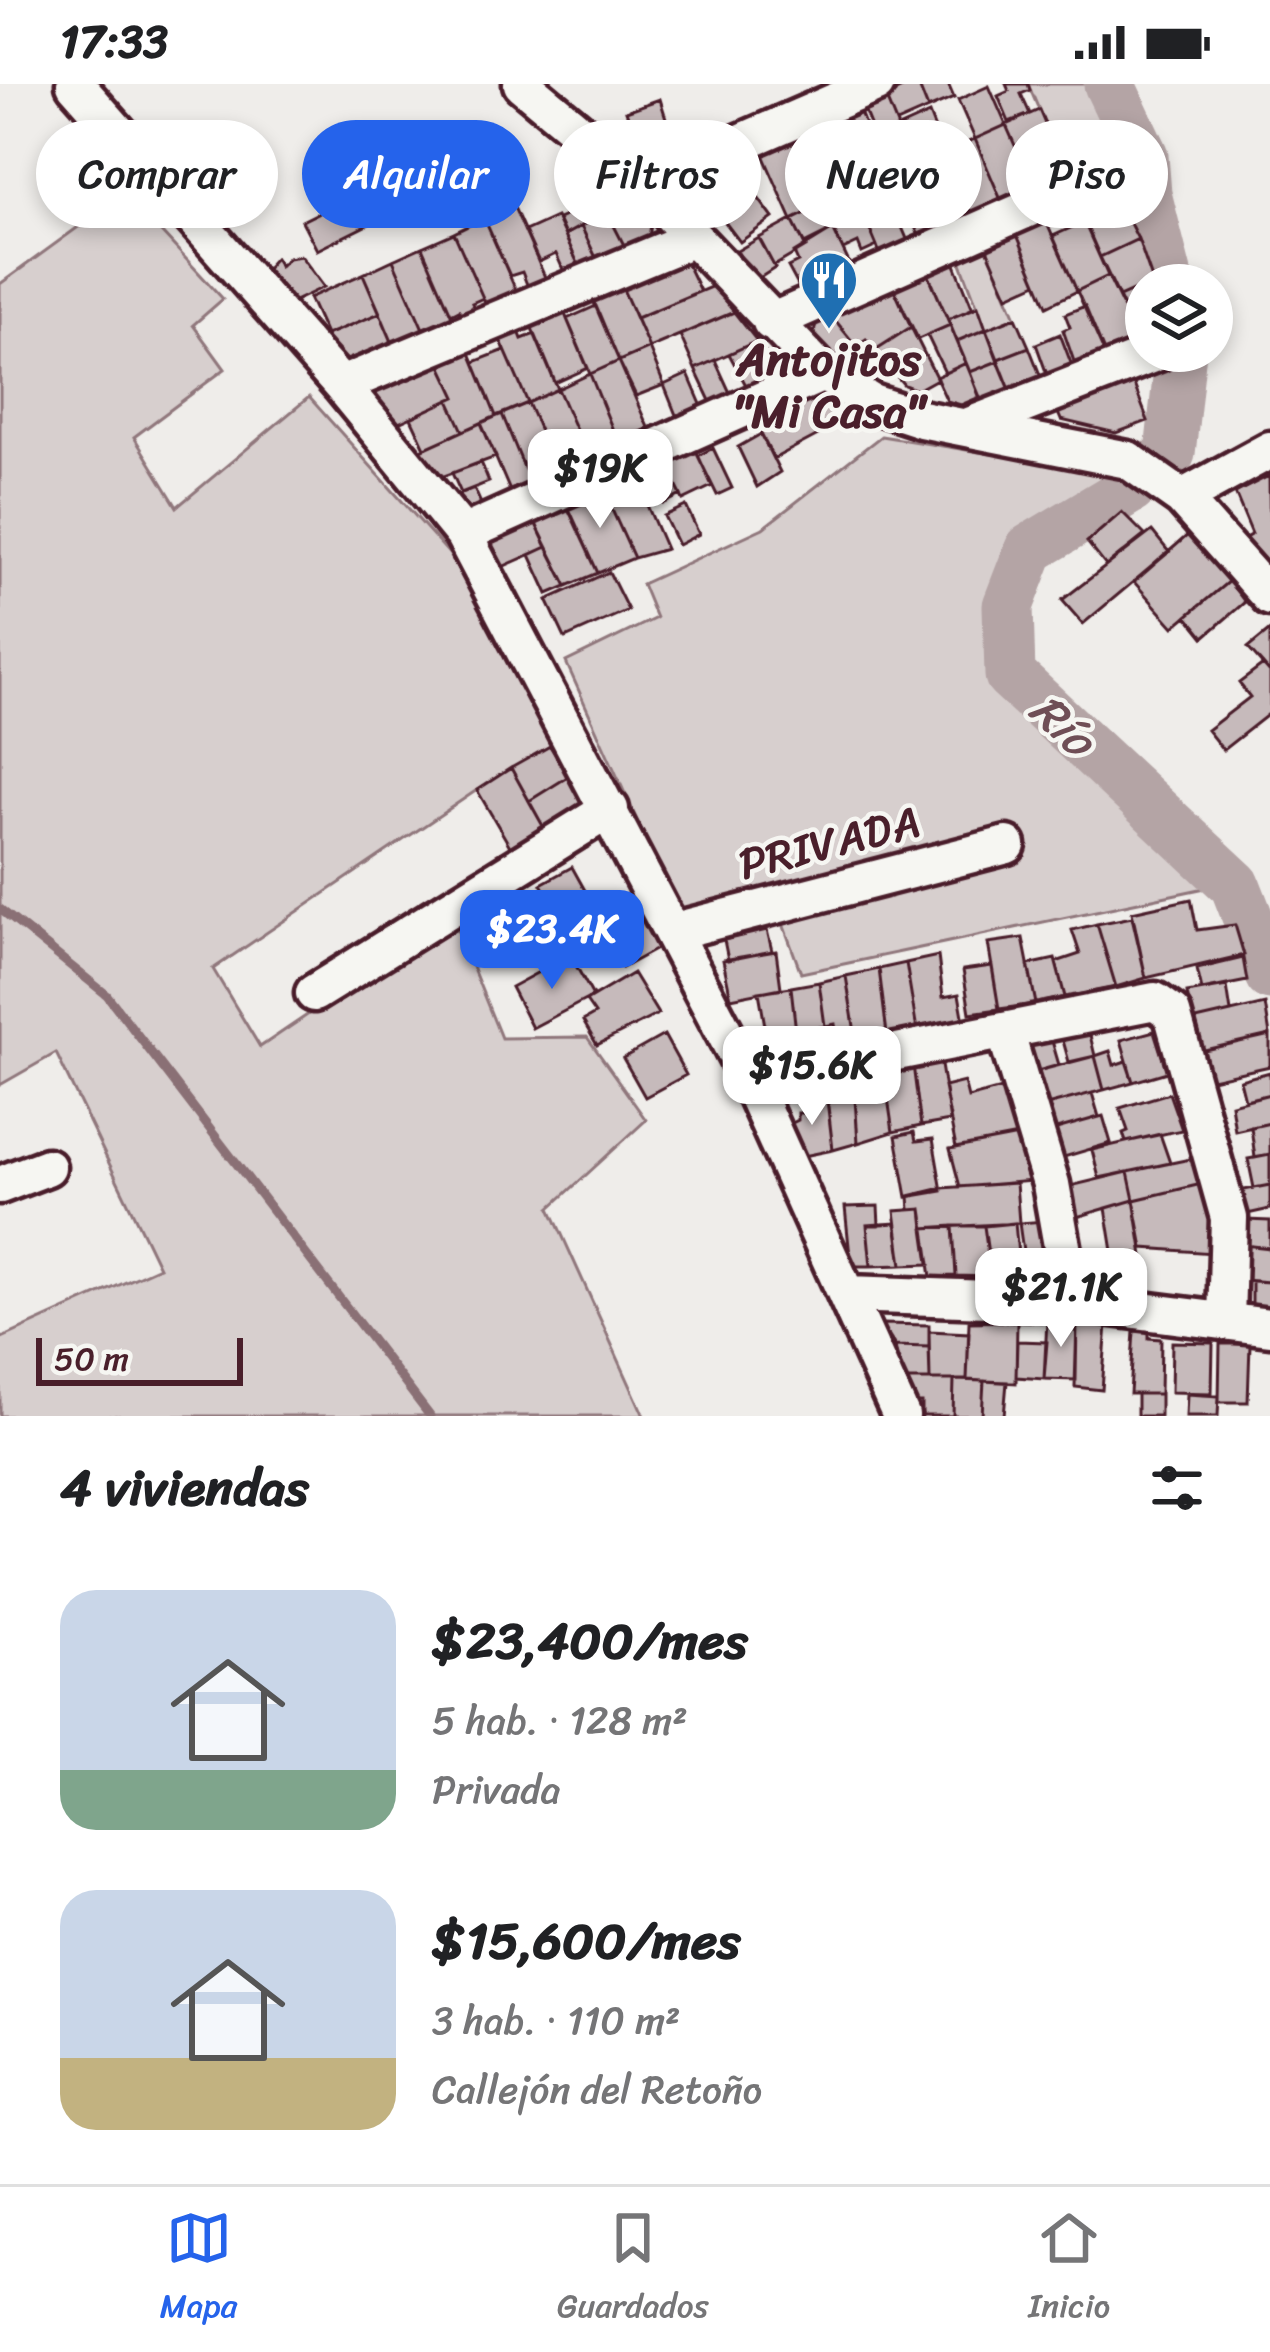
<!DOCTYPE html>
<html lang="es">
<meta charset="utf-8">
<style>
body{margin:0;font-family:Sriracha,sans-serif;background:#f6f6f6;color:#202124;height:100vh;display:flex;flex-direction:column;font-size:45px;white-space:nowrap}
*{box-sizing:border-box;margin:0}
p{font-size:39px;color:#757577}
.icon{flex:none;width:66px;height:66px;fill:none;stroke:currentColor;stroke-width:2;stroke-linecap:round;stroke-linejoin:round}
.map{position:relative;height:1332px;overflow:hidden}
.panel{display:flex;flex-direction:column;background:#fff;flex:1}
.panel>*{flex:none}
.banner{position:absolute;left:36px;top:36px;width:1200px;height:108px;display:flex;gap:24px}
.fabs{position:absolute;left:1125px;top:180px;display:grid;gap:24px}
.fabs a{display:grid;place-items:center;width:108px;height:108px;border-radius:50%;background:#fff;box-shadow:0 6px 18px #0003;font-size:60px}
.scale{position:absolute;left:36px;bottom:30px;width:207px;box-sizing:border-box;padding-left:12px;border:6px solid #4a1f2b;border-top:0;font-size:33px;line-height:42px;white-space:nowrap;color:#4a1f2b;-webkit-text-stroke:9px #f6f6f2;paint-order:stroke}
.price{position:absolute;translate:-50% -102px;padding:0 27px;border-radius:24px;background:#fff;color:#222;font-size:39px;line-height:78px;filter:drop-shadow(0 3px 6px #0008)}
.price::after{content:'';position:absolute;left:50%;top:72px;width:36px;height:27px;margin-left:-18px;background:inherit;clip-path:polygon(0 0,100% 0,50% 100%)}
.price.on{background:#2563eb;color:#fff}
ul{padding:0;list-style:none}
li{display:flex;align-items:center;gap:36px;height:300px;padding:0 60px}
li span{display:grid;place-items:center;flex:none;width:336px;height:240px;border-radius:36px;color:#555}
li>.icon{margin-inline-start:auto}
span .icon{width:144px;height:144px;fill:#fffc;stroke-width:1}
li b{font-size:51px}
h2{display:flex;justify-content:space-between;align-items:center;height:144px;padding:0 60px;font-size:51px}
.tag{padding:0 42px;border-radius:54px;background:#fff;box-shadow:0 6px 18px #0003;font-size:42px;line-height:108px}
.tag.on{background:#2563eb;color:#fff}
.status{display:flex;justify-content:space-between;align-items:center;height:84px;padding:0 60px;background:#fff;direction:ltr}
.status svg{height:33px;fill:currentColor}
.tab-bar{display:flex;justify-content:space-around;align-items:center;height:168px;border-top:3px solid #e0e0e0;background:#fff;font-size:33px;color:#757577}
.tab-bar a{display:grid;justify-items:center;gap:6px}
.tab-bar .on{color:#2563eb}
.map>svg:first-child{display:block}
.green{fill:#d7cfce;stroke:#90777c;stroke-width:3}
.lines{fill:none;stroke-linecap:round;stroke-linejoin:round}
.stream{stroke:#8a6f74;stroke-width:9}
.river{stroke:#b4a4a5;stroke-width:51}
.building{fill:#c6babb;stroke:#4a1f2b;stroke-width:3}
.minor-casing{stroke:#4a1f2b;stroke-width:45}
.minor{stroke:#f6f6f2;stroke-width:36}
.labels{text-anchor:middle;stroke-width:9;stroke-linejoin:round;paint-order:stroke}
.poi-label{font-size:45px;font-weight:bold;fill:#4a1f2b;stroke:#f6f6f2}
.street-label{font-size:45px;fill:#4a1f2b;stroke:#f6f6f2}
.water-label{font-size:48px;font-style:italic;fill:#6f4e56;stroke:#f6f6f2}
</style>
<div class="status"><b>17:33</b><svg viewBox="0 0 49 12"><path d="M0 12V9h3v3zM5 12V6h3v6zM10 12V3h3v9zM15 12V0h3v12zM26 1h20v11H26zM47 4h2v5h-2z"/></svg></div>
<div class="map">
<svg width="1270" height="1332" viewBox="0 0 1270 1332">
<rect width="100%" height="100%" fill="#efedea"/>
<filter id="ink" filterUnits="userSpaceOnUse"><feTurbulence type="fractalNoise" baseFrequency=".00833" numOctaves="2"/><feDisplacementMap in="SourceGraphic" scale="24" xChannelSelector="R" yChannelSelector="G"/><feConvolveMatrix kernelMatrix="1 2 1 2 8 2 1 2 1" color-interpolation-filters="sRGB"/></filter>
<g filter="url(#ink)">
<path class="green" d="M1028 0H1105L1127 46 1060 75Z
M125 109 223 215 193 241 225 285 134 353 177 423 309 313 452 473 560 656 477 706 213 885 260 963 452 833 501 954 587 953 646 1036 550 1124 644 1332H0V1255L159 1183 56 969 0 1001V200Z
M985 160 1016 233 986 245 958 171Z
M881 352 1121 391 1030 465 1008 522 1010 591 1205 804 801 889 774 815 683 839 566 578 656 534 642 500 763 444Z"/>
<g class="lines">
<path class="stream" d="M0 825 107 911 430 1332"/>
<path class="river" d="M1109 0 1143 72 1146 110 1169 201
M1181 267 1170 369 1130 405 1030 465 1008 522 1010 591 1235 801 1270 891"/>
</g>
<path class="building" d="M911 0H918L928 25 896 39 885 12Z
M918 0H948L954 14 928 25Z
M1006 0H1028L1030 6 1021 10 1030 30 1009 38 998 12 1009 7Z
M989 2 1006 41 975 55 958 16Z
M885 12 898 44 875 53 862 21Z
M660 15 674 60 656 67 650 53 637 57 626 27Z
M858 23 886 94 854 107 826 35Z
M1039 26 1068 94 1036 109 1006 41Z
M929 30 944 69 914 82 898 44Z
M1006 41 1036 109 1004 123 975 55Z
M793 49 822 121 792 136 760 64Z
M884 50 889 68 905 62 914 82 886 94 871 55Z
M975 55 1004 123 974 136 944 69Z
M834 56 854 107 822 121 810 91 824 85 815 64Z
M336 69 345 86 369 74 382 101 403 91 417 116 317 166 302 137 336 120 316 80Z
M944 69 959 102 945 109 938 94 922 101 914 82Z
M744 76 759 98 710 128 686 94 699 88 705 97Z
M914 82 931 121 902 134 886 94Z
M596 89 604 103 614 97 632 114 565 151 558 135 569 130 562 116 570 112 565 102Z
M886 94 895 117 864 130 854 107Z
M959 102 974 136 943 150 932 115Z
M750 103 773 134 740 158 715 125Z
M854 107 877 162 862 169 858 159 843 166 822 121Z
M1115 110 1138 155 1100 173 1083 134 1098 128 1095 119Z
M632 114 651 140 649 154 626 165 607 128Z
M513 121 548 200 530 208 522 188 510 192 484 134Z
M931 121 943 150 922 158 911 134Z
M893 122 910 162 882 174 865 134Z
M816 124 828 148 804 160 792 136Z
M607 128 626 165 598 178 581 142Z
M556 133 581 186 566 192 556 170 539 178 525 147Z
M1044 133 1077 207 1047 222 1015 146Z
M484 134 518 211 488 225 454 149Z
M792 136 806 163 774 182 759 154Z
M1084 138 1108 192 1077 207 1053 152Z
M581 142 598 178 581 186 565 151Z
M833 145 852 185 801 207 788 183 798 178 794 169Z
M1015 146 1037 199 1008 212 985 160Z
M454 149 483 214 472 219 477 228 464 234 459 226 451 230 422 163Z
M759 154 775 184 755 197 737 167Z
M1138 155 1153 198 1119 213 1100 173Z
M422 163 456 241 427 254 393 176Z
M301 172 324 203 280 224 263 203 264 186 275 174 280 182 288 174Z
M952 173 973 225 948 235 926 185Z
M684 174 700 207 636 234 621 201Z
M393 176 427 254 396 267 363 190Z
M926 185 950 241 918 255 892 201Z
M363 190 380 229 326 251 309 214Z
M1108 192 1143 264 1107 275 1077 207Z
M621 201 649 264 619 277 592 214Z
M892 201 911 243 875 266 866 255 856 262 831 231Z
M1146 201V263L1143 264 1119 213Z
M713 202 734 228 649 264 636 234Z
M596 222 619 277 590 290 567 235Z
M978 222 986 245 957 257 948 235Z
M1085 222 1107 275 1077 286 1063 246 1070 243 1065 230Z
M562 223 588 284 555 299 529 237Z
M734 228 757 257 695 285 680 251Z
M380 229 396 267 340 290 309 258Z
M831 231 856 262 839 274 813 254 816 239Z
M1016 233 1029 263 998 275 986 245Z
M950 241 966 279 945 289 927 251Z
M517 242 522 255 535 250 558 305 528 319 498 250Z
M911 243 937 295 917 306 904 301 875 266Z
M986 245 998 277 970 288 957 257Z
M1060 250 1074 287 1049 296 1036 260Z
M757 257 768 272 760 276 770 291 747 303 729 270Z
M1029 263 1044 301 1013 313 998 275Z
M468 264 496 332 463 347 449 316 456 313 439 277Z
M649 264 664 301 636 312 619 277Z
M505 266 528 319 496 332 474 278Z
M715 276 732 313 712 321 695 285Z
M439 277 456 313 394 341 385 323 374 328 363 310Z
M619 277 650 348 619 361 590 290Z
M998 277 1013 313 984 325 970 288Z
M966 279 980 313 961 321 947 317 936 293Z
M1128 285 1148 337 1116 349 1061 336 1053 317Z
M590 290 619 361 588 374 558 305Z
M688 290 703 325 678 336 664 301Z
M558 305 588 374 557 386 528 319Z
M813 315 848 335 773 375 754 336 787 319 790 325Z
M449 316 463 347 425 364 411 334Z
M528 319 557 386 530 398 502 330Z
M502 330 530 398 510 407 481 339Z
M481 339 496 373 436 395 415 369Z
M761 350 780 388 757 403 738 363Z
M694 362 712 402 683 416 664 375Z
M713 364 732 404 717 411 698 372Z
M481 378 489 398 461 409 452 389Z
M667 383 681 411 663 420 649 392Z
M633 389 666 465 634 474 602 404Z
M1269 392 1270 484 1264 487 1240 457 1252 450 1235 409Z
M474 404 482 422 463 429 450 414Z
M602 404 634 474 598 489 567 420Z
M566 420 598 489 567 502 533 434Z
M686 422 699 450 678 461 664 432Z
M1122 428 1145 451 1106 482 1087 458Z
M533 434 547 463 502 483 488 453Z
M1152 447 1169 468 1083 540 1062 516Z
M1189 450 1229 497 1174 543 1134 498Z
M547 463 567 502 548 510 530 471Z
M609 488 628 526 565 554 547 516Z
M1229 497 1245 518 1204 553 1187 532Z
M1270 546V589L1248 564Z
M1263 581 1270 589V629L1223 666 1207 646 1250 613 1239 599Z
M550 662 569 692 529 717 511 684Z
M511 684 548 751 515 771 477 706Z
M569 692 589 725 548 751 529 717Z
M572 783 592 819 562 836 541 800Z
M600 815 615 845 578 866 562 836Z
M1191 815 1197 846 1235 841 1244 871 1146 894 1132 828Z
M646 829 664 861 622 884 605 852Z
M1132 833 1146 894 1116 903 1097 840Z
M1097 840 1116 903 1065 913 1056 878 1080 870 1072 846Z
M767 846 772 867 728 876 724 856Z
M1023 854 1036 920 999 925 988 859Z
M776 867 781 904 731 914 723 876Z
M570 871 593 912 532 944 511 903Z
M938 872 943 913 959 910 964 938 917 946 906 879Z
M1243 874 1247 897 1202 906 1197 885Z
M1055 875 1065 913 1036 920 1028 881Z
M906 879 917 946 887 950 879 885Z
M992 882 999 925 970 929 963 886Z
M879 885 887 950 856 955 846 892Z
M633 889 658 930 597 961 583 937 595 930 586 917Z
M846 892 856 955 838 959 835 940 825 942 819 898Z
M819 898 825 942 816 944 819 961 798 966 791 903Z
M1227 902 1231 928 1192 937 1187 909Z
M791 903 798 966 770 970 759 908Z
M1265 920 1270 951 1200 967 1192 937Z
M1089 947 1095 972 1069 978 1062 953Z
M1154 947 1167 988 1133 998 1121 956Z
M664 951 686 991 645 1013 623 974Z
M1270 951V982L1207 996 1200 967Z
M1052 957 1059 981 1034 988 1026 962Z
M1110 967 1114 981 1126 977 1133 998 1104 1006 1095 972Z
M1095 972 1104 1006 1039 1023 1030 989Z
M940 975 950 1037 921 1042 913 981Z
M913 981 921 1042 893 1048 884 987Z
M884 987 893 1048 858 1059 854 994Z
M1270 988V1010L1245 1016 1240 996Z
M964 998 968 1014 1008 1003 1023 1051 956 1064 944 1003Z
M854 1000 858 1059 833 1066 826 1005Z
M826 1008 833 1066 794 1074 786 1042 798 1036V1029H808V1010Z
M1092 1009 1099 1033 1050 1047 1043 1022Z
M1169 1009 1182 1046 1126 1058 1123 1049 1128 1047 1120 1024Z
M1270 1010V1039L1235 1047 1231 1020Z
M1103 1032 1111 1059 1054 1076 1045 1048Z
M1270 1039V1071L1255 1074 1251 1043Z
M914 1048 916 1057 933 1055 942 1107 907 1113 896 1052Z
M1160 1050 1170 1079 1099 1094 1092 1066Z
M1023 1051 1033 1097 960 1103 950 1065Z
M1270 1071V1101L1254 1104 1248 1075Z
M1195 1074 1206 1099 1134 1116 1128 1088Z
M1128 1088 1134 1116 1070 1135 1062 1104Z
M1016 1099 1019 1139 924 1144 922 1125 910 1126 909 1112 942 1104Z
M1206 1099 1215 1139 1213 1169 1143 1164 1134 1116Z
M1270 1101V1125L1243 1131 1239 1107Z
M1134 1116 1146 1190 1117 1192 1106 1124Z
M878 1122 879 1141H867L871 1182H851L845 1123Z
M922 1125 930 1180 902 1181 895 1127Z
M1245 1136 1270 1137V1164L1244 1161Z
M1044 1137 1051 1180 1025 1182 1019 1139Z
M896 1139 902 1181 871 1182 867 1141Z
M1015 1139 1019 1181 990 1184 984 1142Z
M953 1142 956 1192 931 1193 924 1144Z
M953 1142H984L991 1193 956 1192Z
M1244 1161 1270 1164V1198L1243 1196Z
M1252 1197 1270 1198V1230L1252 1229Z
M1047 1236 1077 1237 1076 1296 1044 1295Z
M1017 1237 1016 1299 967 1296 969 1238Z
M1077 1237 1107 1240 1102 1306 1075 1303Z
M881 1240 929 1241V1263L895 1262Z
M929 1247 969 1249 967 1296H930Z
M1134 1247H1149V1254L1161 1255 1160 1310H1130Z
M1017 1257 1047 1258 1044 1295 1016 1293Z
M1172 1258 1213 1259 1212 1309 1171 1308Z
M1220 1260H1250L1248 1318H1219Z
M895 1262 929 1263 930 1296H902Z
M902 1296H954L953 1332H922V1319H910Z
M954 1296 984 1297 982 1332H953Z
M984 1297 1007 1298 1004 1332H982Z
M1137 1310H1160V1332H1137Z
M1187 1310 1219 1312 1218 1332H1186Z"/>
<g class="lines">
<g class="minor-casing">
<path id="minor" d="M75 0 341 301 463 450 750 997 901 1332
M522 0 643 101 823 289 872 319 921 335 1128 376 1182 414 1270 513
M643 101 876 0
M771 238 1125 82
M341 301 694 154
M969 342 1158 268
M1182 414 1270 366
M463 450 823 289
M675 847 1007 761
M314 909 610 725
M1006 950 1051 1100 1072 1218
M750 997 1155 917 1172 929 1229 1134 1226 1237
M0 1101 47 1083
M848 1210 1072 1218 1270 1243"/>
</g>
<use href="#minor" class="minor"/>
</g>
</g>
<defs>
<g id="restaurant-pin" transform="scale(3)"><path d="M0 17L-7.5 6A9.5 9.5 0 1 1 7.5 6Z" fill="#1f6fb2" stroke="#f6f6f2"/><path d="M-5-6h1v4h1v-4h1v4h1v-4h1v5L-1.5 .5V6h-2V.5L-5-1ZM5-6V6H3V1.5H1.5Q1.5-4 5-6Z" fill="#fff"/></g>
</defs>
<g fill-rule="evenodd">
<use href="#restaurant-pin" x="829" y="196"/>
</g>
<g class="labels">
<g class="poi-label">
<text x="829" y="291">Antojitos<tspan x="829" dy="52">"Mi Casa"</tspan></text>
</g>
<g class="street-label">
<text transform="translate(829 758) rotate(-14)" y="16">PRIVADA</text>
</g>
<g class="water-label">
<text transform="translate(1063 640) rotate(43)" y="17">Río</text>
</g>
</g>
</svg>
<div class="fabs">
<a><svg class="icon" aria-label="layers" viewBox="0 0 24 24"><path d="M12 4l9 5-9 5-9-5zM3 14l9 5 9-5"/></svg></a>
</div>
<div class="scale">50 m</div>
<b class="price" style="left:600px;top:447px">$19K</b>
<b class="price on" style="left:552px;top:908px">$23.4K</b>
<b class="price" style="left:812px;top:1044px">$15.6K</b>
<b class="price" style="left:1061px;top:1266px">$21.1K</b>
<div class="banner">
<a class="tag">Comprar</a>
<a class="tag on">Alquilar</a>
<a class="tag">Filtros</a>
<a class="tag">Nuevo</a>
<a class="tag">Piso</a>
</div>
</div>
<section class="panel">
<h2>4 viviendas<svg class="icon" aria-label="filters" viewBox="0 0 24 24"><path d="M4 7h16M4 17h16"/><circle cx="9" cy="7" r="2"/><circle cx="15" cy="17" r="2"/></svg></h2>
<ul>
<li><span style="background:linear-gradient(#c9d6e8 75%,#7fa58c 0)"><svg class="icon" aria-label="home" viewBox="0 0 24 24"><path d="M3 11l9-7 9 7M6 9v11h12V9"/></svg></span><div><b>$23,400/mes</b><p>5 hab. · 128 m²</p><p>Privada</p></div></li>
<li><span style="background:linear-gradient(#c9d6e8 70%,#c2b280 0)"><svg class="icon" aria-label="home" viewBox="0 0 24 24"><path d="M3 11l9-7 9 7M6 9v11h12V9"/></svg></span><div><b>$15,600/mes</b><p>3 hab. · 110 m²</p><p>Callejón del Retoño</p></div></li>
</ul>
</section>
<nav class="tab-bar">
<a class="on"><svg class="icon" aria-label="map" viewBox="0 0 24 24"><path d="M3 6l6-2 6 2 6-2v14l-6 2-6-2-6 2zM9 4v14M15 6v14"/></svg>Mapa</a>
<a><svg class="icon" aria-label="saved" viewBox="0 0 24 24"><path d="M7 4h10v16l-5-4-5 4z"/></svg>Guardados</a>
<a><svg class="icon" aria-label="home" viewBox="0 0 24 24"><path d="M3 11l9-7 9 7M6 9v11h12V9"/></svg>Inicio</a>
</nav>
